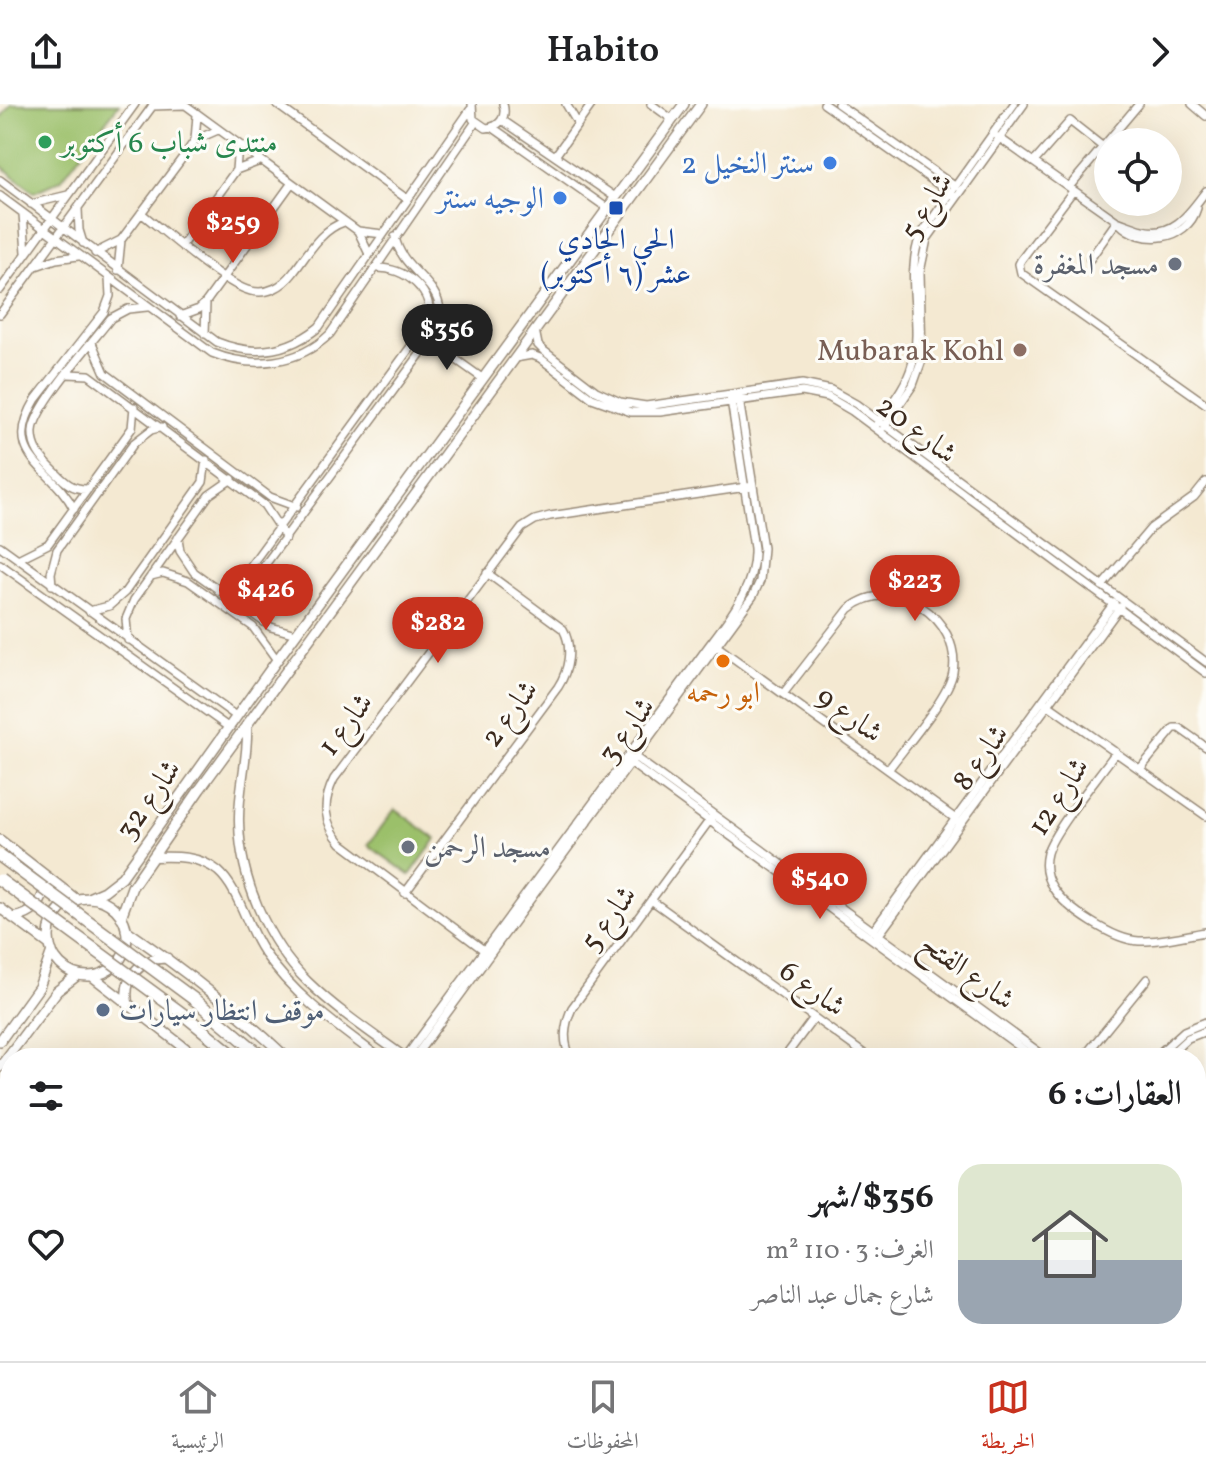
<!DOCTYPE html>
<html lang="ar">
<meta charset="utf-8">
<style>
body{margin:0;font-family:Vollkorn,Amiri,serif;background:#f6f6f6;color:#202124;direction:rtl;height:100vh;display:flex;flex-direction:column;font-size:30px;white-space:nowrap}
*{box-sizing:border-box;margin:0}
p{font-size:26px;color:#757577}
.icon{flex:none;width:44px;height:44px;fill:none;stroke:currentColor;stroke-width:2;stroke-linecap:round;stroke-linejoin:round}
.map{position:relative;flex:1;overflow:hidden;direction:ltr}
.details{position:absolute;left:0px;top:944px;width:1206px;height:314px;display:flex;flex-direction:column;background:#fff;border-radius:32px 32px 0 0;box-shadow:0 8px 32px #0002;direction:rtl}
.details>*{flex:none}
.buttons{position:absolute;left:1094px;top:24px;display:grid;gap:16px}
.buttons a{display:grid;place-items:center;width:88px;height:88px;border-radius:50%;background:#fff;box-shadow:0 8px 32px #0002;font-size:40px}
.price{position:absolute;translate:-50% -68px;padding:0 18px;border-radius:28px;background:#c8321e;color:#fff;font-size:26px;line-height:52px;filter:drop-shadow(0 2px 4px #0008)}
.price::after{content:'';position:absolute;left:50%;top:48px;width:24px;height:18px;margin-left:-12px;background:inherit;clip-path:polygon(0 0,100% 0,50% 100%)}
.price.active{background:#222;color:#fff}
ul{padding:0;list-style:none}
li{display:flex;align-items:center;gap:24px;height:200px;padding:0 24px}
li span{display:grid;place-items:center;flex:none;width:224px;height:160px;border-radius:24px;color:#555}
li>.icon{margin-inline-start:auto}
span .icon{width:96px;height:96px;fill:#fffc;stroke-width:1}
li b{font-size:34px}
h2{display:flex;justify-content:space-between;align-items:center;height:96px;padding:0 24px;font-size:34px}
header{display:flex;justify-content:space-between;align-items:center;height:104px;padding:0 24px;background:#fff;font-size:36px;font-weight:600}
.menu{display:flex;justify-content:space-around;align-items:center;height:112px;border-top:2px solid #e0e0e0;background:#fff;font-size:22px;color:#757577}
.menu a{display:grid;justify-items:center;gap:4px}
.menu .active{color:#c8321e}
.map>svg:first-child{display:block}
.green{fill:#9bc06b;stroke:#6b7544;stroke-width:2}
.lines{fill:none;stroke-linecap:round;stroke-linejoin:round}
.minor-casing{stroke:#988a78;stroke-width:10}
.tertiary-casing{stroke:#988a78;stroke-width:11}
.secondary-casing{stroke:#988a78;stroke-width:12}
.trunk-casing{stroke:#988a78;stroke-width:14}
.minor{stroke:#fff;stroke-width:7}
.tertiary{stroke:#fff;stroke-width:8}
.secondary{stroke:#fff;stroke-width:9}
.trunk{stroke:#fff;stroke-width:11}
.trunk-bridge-casing{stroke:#988a78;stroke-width:14;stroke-linecap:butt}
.trunk-bridge{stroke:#fff;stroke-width:11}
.leisure-dot{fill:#2e9e5b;stroke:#fdfcf7;stroke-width:3}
.shop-dot{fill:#3f7fe0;stroke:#fdfcf7;stroke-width:3}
.transit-dot{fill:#1a4fb4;stroke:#fdfcf7;stroke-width:3}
.worship-dot{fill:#6b7280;stroke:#fdfcf7;stroke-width:3}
.education-dot{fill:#8d6e63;stroke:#fdfcf7;stroke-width:3}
.food-dot{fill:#e8710a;stroke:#fdfcf7;stroke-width:3}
.service-dot{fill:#5c6f8a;stroke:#fdfcf7;stroke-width:3}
.labels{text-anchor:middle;stroke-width:6;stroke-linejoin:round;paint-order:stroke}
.leisure-label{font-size:30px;fill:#27864d;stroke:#fdfcf7;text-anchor:start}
.shop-label{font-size:30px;fill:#366cbe;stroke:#fdfcf7;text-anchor:end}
.street-label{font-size:30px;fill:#3b2a1e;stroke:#fdfcf7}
.transit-label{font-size:30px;fill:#164399;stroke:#fdfcf7}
.worship-label{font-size:30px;fill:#5b616d;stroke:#fdfcf7;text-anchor:end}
.education-label{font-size:30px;fill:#785e54;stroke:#fdfcf7;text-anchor:end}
.food-label{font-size:30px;fill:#c56008;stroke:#fdfcf7}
.service-label{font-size:30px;fill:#4e5e75;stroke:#fdfcf7;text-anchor:start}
</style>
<header><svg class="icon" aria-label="forward" viewBox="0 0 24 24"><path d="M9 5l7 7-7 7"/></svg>Habito<svg class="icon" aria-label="share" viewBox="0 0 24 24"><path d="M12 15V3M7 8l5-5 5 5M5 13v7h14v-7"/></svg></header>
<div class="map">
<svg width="1206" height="1257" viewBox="0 0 1206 1257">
<rect width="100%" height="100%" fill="#fdfcf7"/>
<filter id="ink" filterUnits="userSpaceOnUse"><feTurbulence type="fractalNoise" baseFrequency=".0125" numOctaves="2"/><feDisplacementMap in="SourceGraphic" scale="16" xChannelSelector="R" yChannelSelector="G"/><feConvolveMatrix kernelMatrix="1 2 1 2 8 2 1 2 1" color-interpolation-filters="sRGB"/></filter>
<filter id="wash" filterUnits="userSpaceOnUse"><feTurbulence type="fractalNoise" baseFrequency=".006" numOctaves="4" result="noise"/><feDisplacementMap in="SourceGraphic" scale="32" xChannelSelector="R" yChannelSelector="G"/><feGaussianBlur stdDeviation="1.8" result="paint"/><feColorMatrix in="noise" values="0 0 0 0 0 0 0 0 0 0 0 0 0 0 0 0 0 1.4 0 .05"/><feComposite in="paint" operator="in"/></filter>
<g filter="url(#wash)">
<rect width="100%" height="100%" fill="#f4e9d2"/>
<path class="green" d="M11 0H119L61 76 34 88 0 61V15Z
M395 705 436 735 410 771 368 741Z"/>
</g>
<g filter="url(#ink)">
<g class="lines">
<g class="minor-casing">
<path id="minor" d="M184 0 358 127 383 130
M276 0 407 95
M472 0 473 15 486 24C500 23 507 13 503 0
M566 0 578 20
M651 0 673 16
M824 0 953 91
M838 0 956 83
M1192 0 1206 12
M152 2 184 1
M502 16 615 93
M492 23 607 104
M998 33 1117 117C1126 120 1134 124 1143 126 1174 134 1190 108 1206 87
M195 36 218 26
M555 52 592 0
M1034 58 1070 17 1103 43
M236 66 260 57
M0 76 217 238C254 253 288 248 319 223L470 6
M1069 83 1139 0
M1073 87 1021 156 1019 160 1021 169 1206 300
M0 92 212 249C252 265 298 261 330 230L475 19
M31 100 68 91
M78 105 79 126 83 139
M141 109C164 127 226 182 251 187 268 191 283 182 293 169 308 150 320 126 344 118
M23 110 26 148
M1119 119C1141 142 1187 138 1197 104
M358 127 369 150
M182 141 236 66 238 41
M95 149 121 136 186 49 195 36 197 11
M1090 155 1117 117
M36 162 56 155 78 152
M118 166 121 136
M0 186 135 0
M0 210 154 0
M180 212 199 205 206 198 291 80
M535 226 538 241 544 247 596 287 620 298 646 302 802 280 831 286 856 300 1206 558
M205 230 206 198
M430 237 482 274
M92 239 105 269 270 393 297 403
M515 254 532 251 540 254 592 294 631 308H660L802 288 828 293 852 307 1206 569
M68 270 89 271 264 401 286 434
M877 320C890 301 906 283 912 261 924 218 904 176 920 132L1014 0
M884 323 913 281 922 256 920 168 927 135 1024 0
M88 385C71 386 63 376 52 365 41 354 32 343 33 327 34 303 94 236 111 214L128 205 147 203
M74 405C52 361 0 354 36 295L104 208 110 192 109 174
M178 434 180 447 194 468 271 523 296 530
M0 442 236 612
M18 455 48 440 132 324 134 303
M0 460 228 623
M151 472 163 469 188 477 253 523 277 556
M52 481 51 469 57 446 134 339 151 326 162 323
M1102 482 1151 424 1194 393 1206 378
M218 486 240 474 249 464 428 219C437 188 404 162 375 164
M89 507 109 502 125 488 203 378 206 356
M249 508 248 496 256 473 438 226C451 177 403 173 395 133
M128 536 126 515 134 496 209 391 232 375
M714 540 960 718
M783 590 849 505C894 468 962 515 953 568 949 593 904 644 888 666
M1044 598 1206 712
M1116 648C1100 671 1054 725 1047 749 1044 761 1046 774 1053 784 1066 805 1114 836 1139 837 1161 838 1185 831 1206 828
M632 651 1047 954
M629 658 1035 954
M1140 665 1174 624H1179L1206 643
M405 789 558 583C569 566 573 543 563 525L487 469
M651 796 870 954
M873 827 1114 499
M878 832 1120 503
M489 850 341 739C323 718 322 699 334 675L522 424 535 416 550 412 753 382
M405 954 702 551C725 519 756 486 754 444L731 296
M414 954 753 492 760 477 763 444 739 295
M571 954C562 937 564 921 572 904L712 713
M784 954 813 915
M1083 954 1147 875
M1154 954 1184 927 1206 918
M1166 954 1188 934 1206 927
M1196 1038 1206 1045
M1196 1077 1206 1063
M1196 1223 1206 1231
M1032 1248 1044 1257
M932 1257 938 1248
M943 1257 949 1248
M1062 1257 1069 1248"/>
</g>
<g class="tertiary-casing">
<path id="tertiary" d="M247 620C249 653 238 685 239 718 240 775 267 838 308 878 338 907 373 930 406 954
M154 753C177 752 199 752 218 767 239 785 247 824 263 847 294 892 337 922 380 954
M781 1248 793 1257
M807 1248 820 1257"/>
</g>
<g class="secondary-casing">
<path id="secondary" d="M0 736 77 796
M88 794 104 787 122 773 277 556 684 0
M49 833a39 39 0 1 1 78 0a39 39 0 1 1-78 0Z
M0 804 50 841
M121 813 132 783 200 685 701 0
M13 814C33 811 44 799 45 779
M126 826C183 865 237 907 287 954
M92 872 198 954
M128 901C122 874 140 854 167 854
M0 937 39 883 52 847
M0 963 57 887 78 871
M495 1248 502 1257
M564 1248 572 1257"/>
</g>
<g class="trunk-casing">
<path id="trunk" d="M195 896 264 954
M184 911 237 954
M516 1248 524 1257
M541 1248 549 1257"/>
</g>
<use href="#minor" class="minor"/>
<use href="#tertiary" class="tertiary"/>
<use href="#secondary" class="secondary"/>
<use href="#trunk" class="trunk"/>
<g class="trunk-bridge-casing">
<path id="trunk-bridge" d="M0 752 195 896
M0 776 184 911"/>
</g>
<use href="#trunk-bridge" class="trunk-bridge"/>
</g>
</g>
<circle class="leisure-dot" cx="45" cy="38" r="8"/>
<g class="shop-dot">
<circle cx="830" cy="59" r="8"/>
<circle cx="560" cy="94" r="8"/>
</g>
<rect class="transit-dot" x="608" y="96" width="16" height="16" rx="4"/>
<g class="worship-dot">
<circle cx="1175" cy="160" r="8"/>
<circle cx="408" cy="743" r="8"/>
</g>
<circle class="education-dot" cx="1020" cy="246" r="8"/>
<circle class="food-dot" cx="723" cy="557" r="8"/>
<circle class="service-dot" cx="103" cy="906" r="8"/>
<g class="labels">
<g class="leisure-label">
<text x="61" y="48">منتدى شباب 6 أكتوبر</text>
</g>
<g class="shop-label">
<text x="814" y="69">سنتر النخيل 2</text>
<text x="544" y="104">الوجيه سنتر</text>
</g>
<g class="street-label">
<text transform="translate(926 102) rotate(-59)" y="10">شارع 5</text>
<text transform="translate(917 325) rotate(37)" y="10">شارع 20</text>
<text transform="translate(509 609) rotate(-54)" y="10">شارع 2</text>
<text transform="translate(850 610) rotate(36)" y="10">شارع 9</text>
<text transform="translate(345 620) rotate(-53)" y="10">شارع 1</text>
<text transform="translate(626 626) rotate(-54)" y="10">شارع 3</text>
<text transform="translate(980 653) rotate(-54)" y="10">شارع 8</text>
<text transform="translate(1058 692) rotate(-57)" y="10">شارع 12</text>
<text transform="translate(148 695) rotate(-55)" y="10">شارع 32</text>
<text transform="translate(608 814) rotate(-54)" y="10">شارع 5</text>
<text transform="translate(968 867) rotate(36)" y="10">شارع الفتح</text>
<text transform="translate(813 884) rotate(36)" y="10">شارع 6</text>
</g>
<g class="transit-label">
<text x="616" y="145">الحي الحادي<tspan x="616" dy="34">عشر (٦ أكتوبر)</tspan></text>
</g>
<g class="worship-label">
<text x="1159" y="170">مسجد المغفرة</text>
<text x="424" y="753" text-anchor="start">مسجد الرحمن</text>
</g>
<g class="education-label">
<text x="1004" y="256">Mubarak Kohl</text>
</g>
<g class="food-label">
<text x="723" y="598">ابو رحمه</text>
</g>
<g class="service-label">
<text x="119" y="916">موقف انتظار سيارات</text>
</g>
</g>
</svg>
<div class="buttons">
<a><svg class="icon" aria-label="locate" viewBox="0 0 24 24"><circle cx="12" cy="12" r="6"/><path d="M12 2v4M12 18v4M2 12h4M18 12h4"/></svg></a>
</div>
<b class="price" style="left:233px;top:161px">$259</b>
<b class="price active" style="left:447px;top:268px">$356</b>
<b class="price" style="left:915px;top:519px">$223</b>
<b class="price" style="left:266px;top:528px">$426</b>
<b class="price" style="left:438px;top:561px">$282</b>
<b class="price" style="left:820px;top:817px">$540</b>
<section class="details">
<h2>العقارات: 6<svg class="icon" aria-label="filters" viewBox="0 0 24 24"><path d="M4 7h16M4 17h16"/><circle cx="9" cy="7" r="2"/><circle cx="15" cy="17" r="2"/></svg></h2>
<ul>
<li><span style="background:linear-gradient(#dfe7d0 60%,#9aa5b1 0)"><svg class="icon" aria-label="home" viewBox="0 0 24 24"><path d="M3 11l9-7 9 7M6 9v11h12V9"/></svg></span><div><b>$356/شهر</b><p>الغرف: 3 · 110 m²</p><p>شارع جمال عبد الناصر</p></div><svg class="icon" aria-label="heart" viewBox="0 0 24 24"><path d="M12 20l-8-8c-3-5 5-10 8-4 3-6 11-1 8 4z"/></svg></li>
</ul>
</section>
</div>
<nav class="menu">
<a class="active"><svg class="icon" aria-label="map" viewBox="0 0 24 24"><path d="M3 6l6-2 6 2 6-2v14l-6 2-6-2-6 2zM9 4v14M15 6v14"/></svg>الخريطة</a>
<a><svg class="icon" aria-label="saved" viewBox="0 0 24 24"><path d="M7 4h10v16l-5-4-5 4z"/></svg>المحفوظات</a>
<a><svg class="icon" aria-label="home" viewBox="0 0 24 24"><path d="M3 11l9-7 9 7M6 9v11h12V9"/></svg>الرئيسية</a>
</nav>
